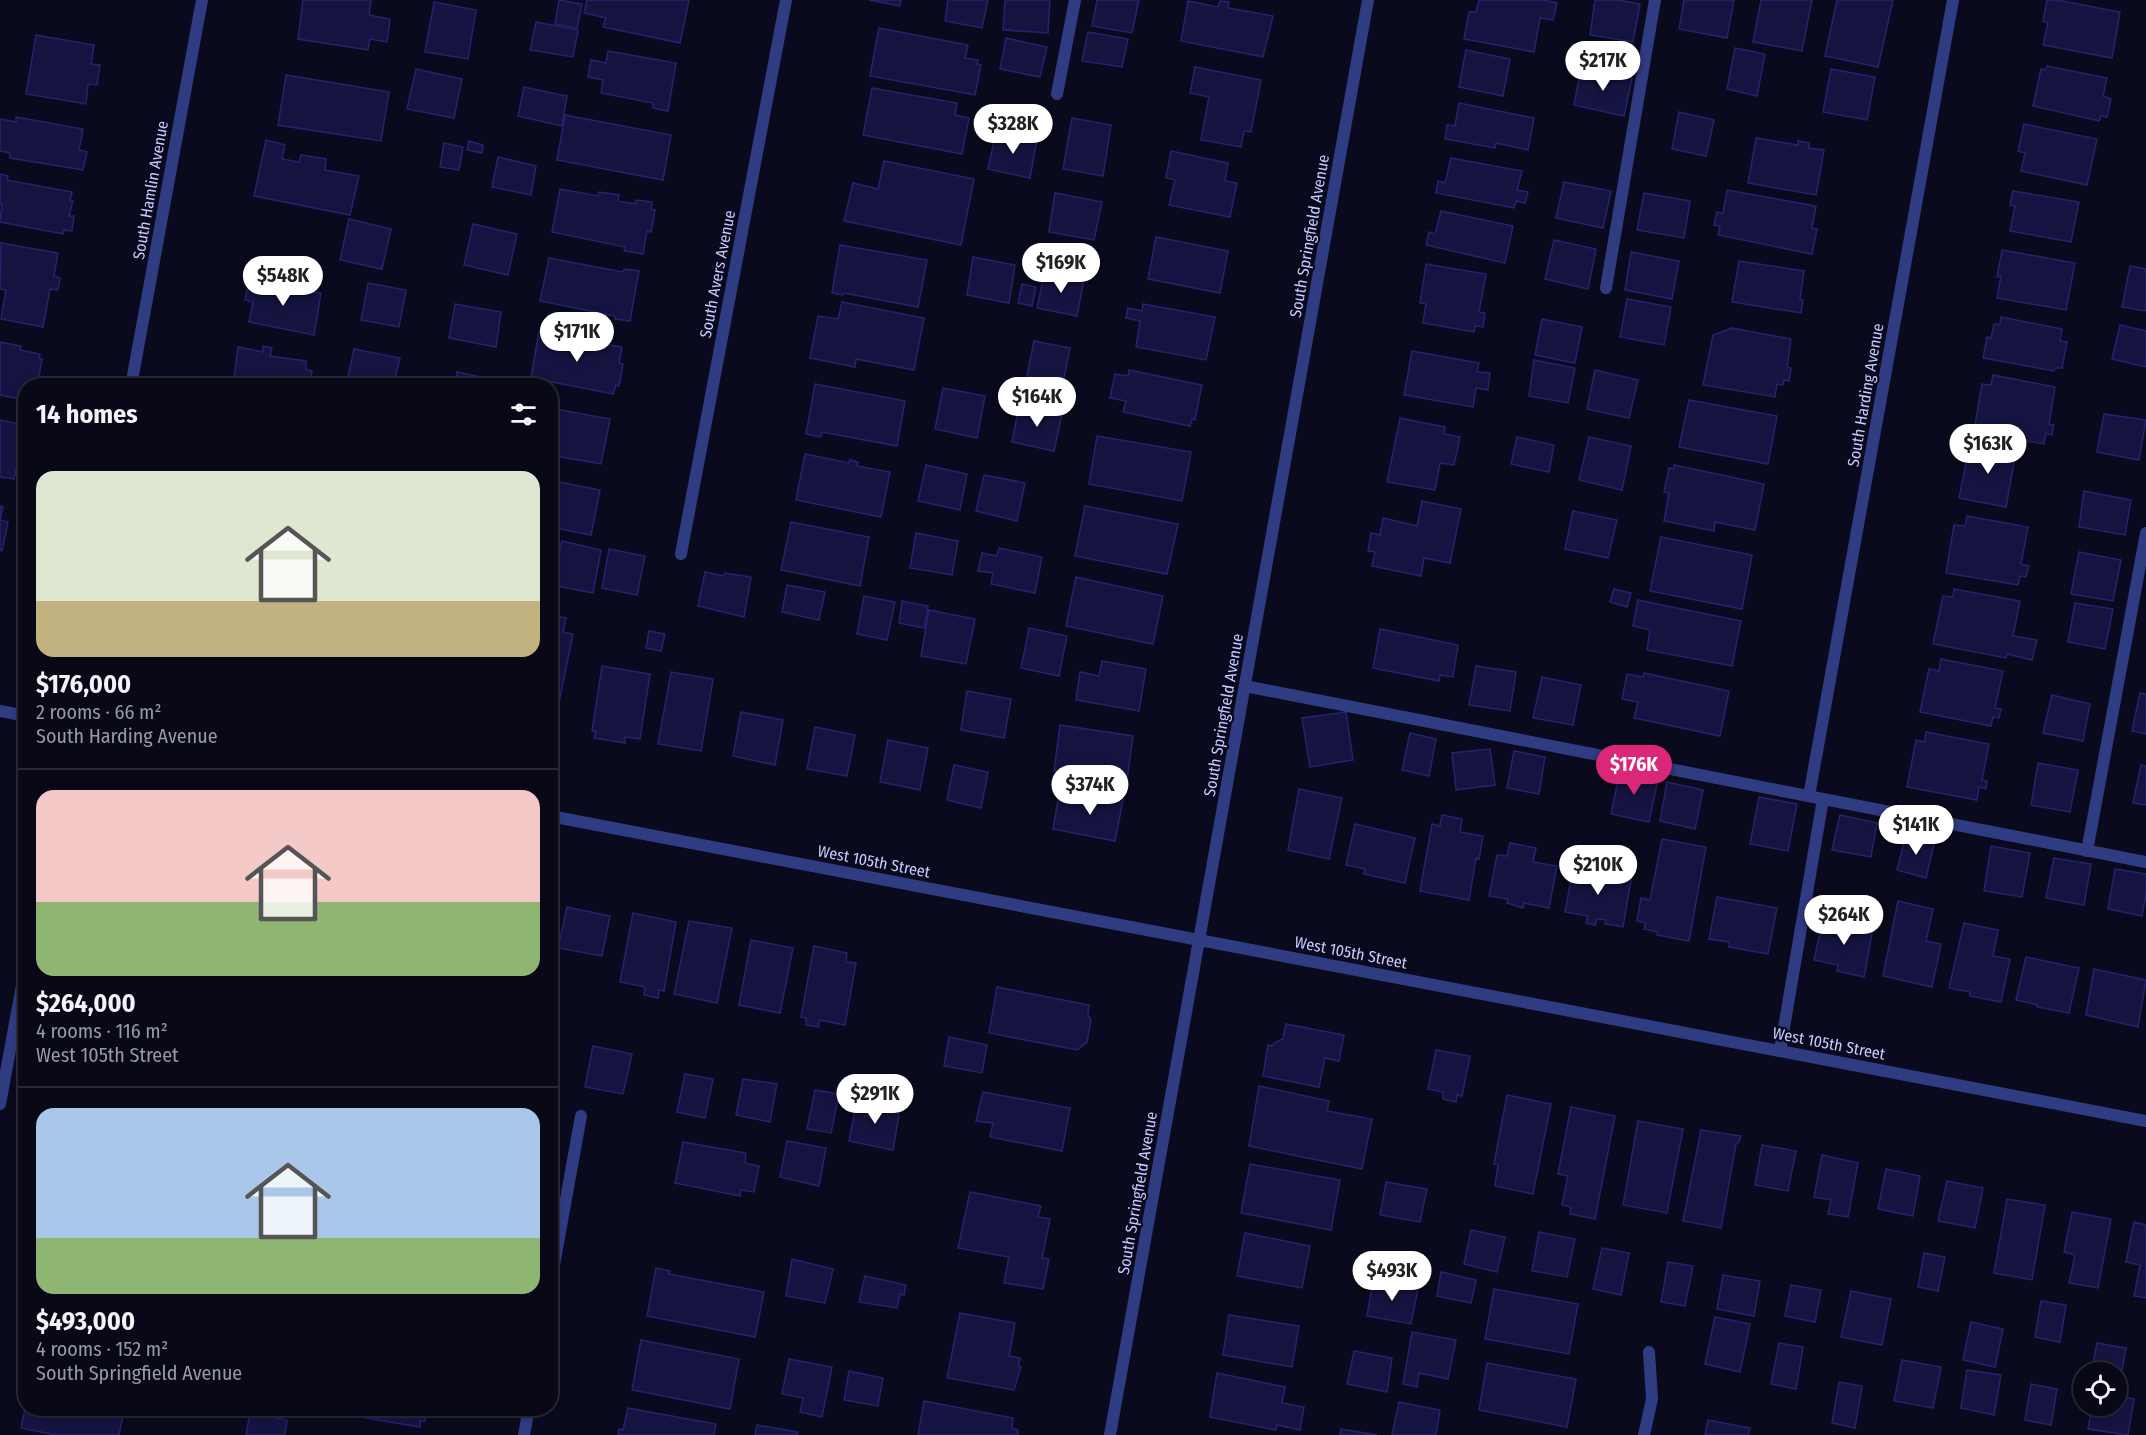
<!DOCTYPE html>
<meta charset="utf-8">
<style>
body{margin:0;font-family:"Fira Sans Condensed",sans-serif;background:#161623;color:#f1f3f6;height:100vh;display:flex;flex-direction:column;font-size:22px;white-space:nowrap}
*{box-sizing:border-box;margin:0}
p{font-size:20px;color:#989aa1}
.icon{flex:none;width:33px;height:33px;fill:none;stroke:currentColor;stroke-width:2;stroke-linecap:round;stroke-linejoin:round}
.map{position:relative;flex:1;overflow:hidden}
.sheet{position:absolute;left:18px;top:378px;width:540px;height:1038px;display:flex;flex-direction:column;background:#080816;border-radius:24px;box-shadow:0 3px 9px #0003,0 0 0 2px #292935}
.sheet>*{flex:none}
.fabs{position:absolute;left:2073px;top:1362px;display:grid;gap:12px}
.fabs a{display:grid;place-items:center;width:54px;height:54px;border-radius:50%;background:#080816;box-shadow:0 3px 9px #0003,0 0 0 2px #292935;font-size:30px}
.price{position:absolute;translate:-50% -51px;padding:0 14px;border-radius:21px;background:#fff;color:#222;font-size:20px;line-height:39px;filter:drop-shadow(0 2px 3px #0008)}
.price::after{content:'';position:absolute;left:50%;top:36px;width:18px;height:14px;margin-left:-9px;background:inherit;clip-path:polygon(0 0,100% 0,50% 100%)}
.price.active{background:#db2777;color:#fff}
ul{padding:0;list-style:none}
li{display:grid;align-content:center;gap:12px;height:318px;padding:0 18px}
li+li{border-top:2px solid #292935}
li span{display:grid;place-items:center;height:186px;border-radius:18px;color:#555}
li>.icon{margin-inline-start:auto}
span .icon{width:108px;height:108px;fill:#fffc;stroke-width:1}
li b{font-size:26px}
h2{display:flex;justify-content:space-between;align-items:center;height:72px;padding:0 18px;font-size:26px}
.map>svg:first-child{display:block}
.building{fill:#151441;stroke:#252370;stroke-width:1.5}
.lines{fill:none;stroke-linecap:round;stroke-linejoin:round}
.service{stroke:#303c82;stroke-width:12}
.minor{stroke:#303c82;stroke-width:12}
.labels{text-anchor:middle;stroke-width:4.5;stroke-linejoin:round;paint-order:stroke}
.street-label{font-size:16px;fill:#c7cbff;stroke:#0a0a1e}
</style>
<div class="map">
<svg width="2146" height="1435" viewBox="0 0 2146 1435">
<rect width="100%" height="100%" fill="#0a0a1e"/>
<path class="building" d="M303 0H371L369 15 390 19 387 42 370 39 368 50 298 39Z
M559 0 582 4 577 28 555 24Z
M587 0H689L680 43 603 27 606 18 584 13Z
M869 0H901L900 6Z
M948 0H988L982 28 945 21Z
M1005 0H1050L1048 33 1003 30Z
M1097 0H1139L1132 33 1092 26Z
M1479 0H1543L1557 3 1553 20 1540 18 1534 52 1464 39 1469 12H1476Z
M1595 0H1618L1640 4 1633 42 1590 35Z
M1684 0H1734L1727 38 1679 29Z
M1761 0H1812L1802 51 1753 42Z
M1837 0H1893L1878 67 1825 56Z
M2047 0H2057L2120 12 2112 58 2043 45 2048 23 2043 21Z
M1188 1 1218 7 1220 1 1229 2 1228 8 1273 16 1263 57 1181 41Z
M434 2 476 10 468 59 425 52Z
M536 22 578 30 573 57 530 50Z
M879 28 968 45 965 58 978 60 977 64 981 65 975 95 870 76Z
M1088 32 1128 39 1122 67 1082 61Z
M36 35 94 45 91 64 100 65 97 85 88 84 86 104 26 94Z
M1006 38 1047 47 1040 77 1000 69Z
M1735 48 1765 54 1757 96 1727 89Z
M1466 50 1510 59 1503 96 1459 87Z
M608 51 676 63 668 111 653 108V103L601 93 603 80 588 77 591 60 606 63Z
M2047 66 2107 78 2103 96 2111 99 2107 117 2101 116 2099 121 2033 106 2041 69 2045 70Z
M1195 67 1261 80 1251 132 1244 131 1241 147 1201 140 1209 97 1190 93Z
M1581 68 1632 78 1624 116 1574 105Z
M416 69 462 79 454 118 407 109Z
M1831 69 1875 77 1867 120 1823 112Z
M286 75 389 92 381 141 278 125Z
M524 87 567 96 562 126 518 116Z
M872 88 957 103 955 115 969 118 962 154 863 135Z
M1459 103 1534 118 1528 150 1496 143 1495 148 1445 139 1447 125 1455 126Z
M1679 112 1714 120 1706 156 1672 149Z
M565 115 671 135 663 180 557 160Z
M16 117 83 129 79 150 87 152 83 170 10 158V153L0 151V119L16 122Z
M1072 118 1111 125 1103 176 1063 169Z
M2024 124 2097 139 2087 185 2021 171 2025 153 2018 151Z
M996 132 1037 140 1030 178 988 169Z
M1756 138 1798 145V141L1809 143V148L1824 150 1816 195 1748 183Z
M266 140 285 145 282 159 299 162 301 155 326 159 325 170 359 176 350 215 254 196Z
M469 141 483 145 482 153 467 150Z
M444 143 463 147 459 170 440 167Z
M1171 151 1228 163 1225 181 1237 183 1230 217 1169 205 1175 180 1166 178Z
M498 157 536 166 531 195 492 187Z
M1451 158 1522 171 1517 190 1528 192 1525 203 1516 201 1514 208 1436 193 1438 181 1445 183Z
M884 161 974 179 961 245 844 221 853 183 878 189Z
M0 174 8 176 7 180 72 192 70 201H73L69 216H74L72 231 64 230 63 234 0 222 2 204H0Z
M1564 182 1611 191 1603 228 1556 218Z
M560 189 598 196 599 192 619 195 618 201 635 204 636 200 652 202 651 209 655 210 651 232 647 231 643 254 624 251 625 247 552 232Z
M1727 190 1816 206 1812 228 1817 229 1812 254 1718 235 1720 226 1714 225 1717 212 1723 213Z
M2013 191 2079 202 2071 242 2010 231 2015 206 2010 205Z
M1055 193 1102 202 1094 240 1049 232Z
M1644 193 1690 201 1684 238 1637 230Z
M1441 211 1513 226 1505 263 1426 245 1429 232 1435 234Z
M349 219 391 229 382 269 340 260Z
M473 224 517 234 508 275 464 265Z
M1156 237 1228 251 1220 293 1148 279Z
M1554 240 1596 249 1588 289 1545 279Z
M1 243 58 253 54 276 60 278 58 290 50 289 43 327 1 319 6 290 0 289Z
M840 245 927 260 918 307 844 293 843 295 832 293Z
M2002 250 2075 263 2066 310 1997 298 2001 276 1997 277Z
M1631 252 1679 261 1672 299 1625 290Z
M973 257 1015 265 1009 303 967 295Z
M549 258 623 272 624 269 639 271 630 321 615 319V316L540 301Z
M1739 261 1804 271 1800 299 1803 300 1801 313 1732 302Z
M1426 264 1486 274 1479 312 1485 313 1483 327 1475 326 1474 332 1423 323 1426 304 1420 303Z
M2130 266 2146 269V311L2122 307Z
M1045 271 1084 279 1077 316 1037 308Z
M249 280 321 293 314 335 249 322 253 302 245 300Z
M368 283 406 290 399 327 361 320Z
M1022 284 1036 287 1032 306 1018 303Z
M1627 299 1671 307 1664 345 1620 337Z
M842 302 924 318 914 370 856 359 855 367 810 358 818 316 838 319Z
M455 304 501 312 496 347 449 338Z
M1143 304 1215 317 1206 360 1136 347 1140 321 1126 318 1128 308 1142 311Z
M2001 317 2062 329 2060 341 2067 342 2062 368H2055L2054 371 1983 358 1987 337 1991 338 1994 324H2000Z
M1542 319 1582 327 1575 363 1535 355Z
M2120 325 2146 331V367L2112 359Z
M1732 328 1791 339 1787 367 1791 368 1789 381 1784 380 1783 385 1777 384 1775 397 1703 385 1713 335Z
M539 331 622 347 619 363 623 364 619 386 616 385 613 394 531 378Z
M1034 341 1070 348 1063 383 1027 376Z
M0 342 21 346 20 350 40 354 39 358 42 359 37 386H26V400L0 395Z
M263 346 272 348 270 356 306 361V369L312 371 311 380 303 379 302 386H233L238 347 263 352Z
M354 349 400 358 393 386 348 377Z
M1412 351 1479 363 1477 372 1490 373 1488 390 1476 388 1473 407 1404 395Z
M1534 360 1575 368 1568 403 1529 396Z
M1129 370 1202 385 1195 420 1192 419 1190 426 1123 412 1126 401 1110 398 1115 374 1128 376Z
M1595 370 1638 380 1629 418 1587 409Z
M457 372 505 382V386H455Z
M1993 375 2055 387 2049 424 2054 425 2052 435 2046 433 2044 444 1974 431 1982 384 1991 385Z
M815 384 905 401 897 446 822 432 821 437 806 434Z
M943 388 985 396 977 438 935 429Z
M1689 400 1777 416 1768 464 1679 447Z
M1019 406 1062 414 1054 451 1012 442Z
M550 408 610 419 601 464 550 455Z
M2104 414 2146 420 2139 460 2097 452Z
M1400 418 1445 427 1444 434 1460 437 1454 465 1440 463 1435 490 1387 482Z
M0 420 25 425 22 438 26 439V459L19 457 14 479 0 477Z
M1097 436 1191 452 1182 501 1089 484Z
M1517 437 1554 445 1549 472 1511 464Z
M1589 437 1631 446 1622 490 1579 480Z
M1970 442 2016 451 2006 507 1959 498Z
M805 454 849 463 850 460 858 462 857 466 890 472 881 517 796 500Z
M926 465 967 474 960 510 918 501Z
M1674 465 1764 484 1755 530 1715 522 1714 531 1664 521 1669 493 1664 492 1669 468 1674 469Z
M984 475 1025 483 1017 521 976 511Z
M550 480 600 490 591 535 550 527Z
M2084 491 2131 500 2125 535 2079 527Z
M1422 501 1461 509 1450 563 1424 558 1421 576 1372 566 1375 552 1368 551 1371 533 1380 535 1383 518 1417 526Z
M0 506 3 507 0 520 8 522 2 551 0 550Z
M1085 506 1178 524 1167 574 1075 556Z
M1573 511 1617 520 1608 558 1565 549Z
M1967 516 2028 527 2021 564 2029 566 2026 577 2020 576 2018 585 1946 573 1954 525 1965 526Z
M791 522 869 537 860 586 781 570Z
M916 533 958 541 952 575 910 568Z
M1661 537 1752 555 1742 609 1650 591Z
M562 541 601 550 593 593 552 585Z
M999 548 1042 557 1035 593 991 584 993 573 978 571 982 553 997 556Z
M609 549 645 556 637 595 602 588Z
M2079 552 2121 560 2113 601 2071 594Z
M705 572 724 576 725 573 751 577 744 617 698 606Z
M1076 577 1163 596 1153 644 1066 626Z
M787 585 825 592 819 620 782 612Z
M1614 589 1631 593 1627 607 1610 602Z
M1954 589 2020 601 2013 636 2037 640 2032 660 2007 654 2006 658 1933 644 1943 596 1953 597Z
M864 596 895 602 887 640 857 634Z
M1638 600 1741 621 1732 666 1647 650 1650 630 1633 626Z
M902 601 928 606 924 628 899 623Z
M2075 603 2113 609 2105 649 2068 642Z
M929 610 975 619 966 664 921 656Z
M550 614 566 618 563 632 573 634 554 727 550 726Z
M1029 628 1067 636 1059 676 1021 668Z
M1380 629 1458 645 1453 677 1440 675 1439 681 1373 668Z
M649 631 665 634 661 651 646 648Z
M1941 659 2003 671 1995 708 2001 709 1999 718 1993 717 1991 726 1920 712 1929 669 1939 671Z
M1102 661 1146 669 1139 711 1076 700 1080 672 1099 676Z
M602 666 650 674 640 739 625 737V743L594 738 596 732 592 731Z
M1476 666 1516 672 1510 711 1469 705Z
M671 672 713 679 701 751 658 744Z
M1644 673 1729 691 1720 736 1634 718 1638 702 1622 699 1627 674 1643 677Z
M1542 677 1581 685 1573 725 1533 718Z
M967 691 1011 699 1004 738 961 730Z
M2140 693 2146 694V734L2132 731Z
M2052 695 2090 704 2083 741 2043 733Z
M741 712 783 720 775 765 733 756Z
M1346 712 1353 760 1310 767 1302 718Z
M1060 725 1133 736 1127 780 1086 773V776L1054 771Z
M815 727 855 735 847 776 807 769Z
M1926 732 1989 744 1982 780 1987 781 1986 789 1979 787 1977 800 1907 787 1916 740 1925 742Z
M1410 733 1436 739 1429 776 1402 770Z
M888 740 928 748 920 790 880 782Z
M1490 749 1495 785 1456 790 1452 753Z
M1514 751 1545 757 1539 794 1507 788Z
M2038 763 2078 770 2070 812 2031 805Z
M954 765 988 772 981 808 947 800Z
M2141 765 2146 766V805L2133 803Z
M1620 771 1658 779 1649 822 1611 814Z
M1667 782 1703 790 1695 829 1660 821Z
M1299 789 1342 798 1329 859 1288 850Z
M1079 791 1123 800 1115 841 1053 829 1058 800 1077 804Z
M1759 797 1797 804 1788 851 1750 844Z
M1442 815 1462 819 1460 832 1483 836 1479 859 1476 858 1469 900 1420 891 1432 824 1440 826Z
M1840 815 1877 823 1871 857 1832 850Z
M1355 824 1415 838 1405 883 1364 874 1365 869 1346 865Z
M1906 834 1935 840 1926 878 1897 870Z
M1662 839 1706 847 1689 941 1657 935 1658 932 1644 929 1646 923 1637 921 1641 898 1650 900Z
M1510 843 1536 848 1533 862 1557 866 1549 908 1524 903 1523 908 1507 903 1508 899 1489 896 1497 855 1507 856Z
M1991 846 2030 853 2022 897 1984 891Z
M2054 858 2091 864 2084 905 2046 898Z
M1587 859 1597 861 1594 874 1631 880 1623 927 1605 924 1606 920 1597 919 1595 925 1586 923 1588 916 1565 912 1573 869 1585 871Z
M2115 869 2146 874V894L2142 916 2108 909Z
M1717 897 1777 908 1768 954 1729 947V942L1709 939Z
M1898 901 1933 909 1926 941 1941 944 1932 987 1883 976Z
M567 907 610 916 602 956 558 948Z
M633 913 676 922 664 991 659 990 658 998 644 995 645 987 620 982Z
M1823 919 1873 928 1864 977 1837 971 1838 965 1814 960Z
M689 921 732 928 717 1003 674 994Z
M1964 923 1998 930 1993 956 2010 959 2001 1002 1970 996V992L1949 988Z
M751 940 793 948 780 1013 739 1005Z
M814 946 847 953 846 962 856 963 845 1025 819 1020V1027L806 1025V1018L801 1017Z
M2026 957 2079 968 2069 1013 2037 1007 2038 1005 2016 1000Z
M2094 969 2146 980 2138 1027 2086 1015Z
M997 987 1089 1005 1088 1015 1091 1020 1087 1042 1077 1050 989 1033Z
M1286 1024 1344 1035 1339 1061 1325 1058 1319 1087 1263 1076 1268 1045 1273 1046 1274 1043 1283 1039Z
M949 1037 987 1045 982 1073 944 1066Z
M593 1046 632 1054 623 1094 585 1087Z
M1436 1050 1470 1056 1462 1096 1457 1095 1456 1102 1443 1099V1092L1428 1089Z
M685 1074 713 1079 705 1118 677 1112Z
M743 1079 777 1084 770 1122 736 1115Z
M1259 1086 1329 1101 1327 1111 1372 1119 1362 1169 1249 1146Z
M815 1090 839 1094 831 1133 807 1129Z
M983 1092 1070 1108 1062 1151 990 1137 993 1123 976 1121Z
M1507 1095 1551 1104 1533 1194 1495 1186 1498 1165 1494 1164Z
M857 1100 900 1108 893 1150 849 1141Z
M1571 1107 1615 1116 1595 1219 1570 1214 1571 1207 1562 1205 1568 1176 1558 1174Z
M1638 1121 1683 1129 1667 1213 1623 1205Z
M1701 1130 1741 1136 1739 1142 1736 1144 1721 1228 1683 1221Z
M787 1141 826 1148 819 1186 780 1177Z
M683 1142 746 1153 745 1163 759 1166 754 1192 741 1190 740 1196 675 1183Z
M1762 1145 1796 1151 1788 1191 1755 1185Z
M1822 1155 1858 1163 1848 1217 1828 1214 1831 1200 1814 1197Z
M1250 1164 1340 1180 1331 1230 1241 1213Z
M1886 1169 1920 1176 1913 1216 1878 1209Z
M1947 1181 1983 1188 1975 1228 1938 1221Z
M1386 1182 1427 1189 1420 1222 1380 1215Z
M970 1192 1041 1206 1038 1217 1050 1219 1042 1258 1049 1259 1043 1289 1004 1283 1009 1257 958 1248Z
M2007 1199 2045 1205 2032 1280 1994 1273Z
M2072 1212 2111 1219 2098 1288 2069 1283 2075 1255 2064 1252Z
M2134 1222 2146 1225V1298L2134 1296 2140 1265 2126 1262Z
M1471 1230 1505 1237 1497 1272 1464 1264Z
M1539 1232 1575 1239 1567 1277 1532 1271Z
M1245 1233 1310 1246 1302 1288 1237 1276Z
M1602 1248 1629 1253 1621 1295 1593 1289Z
M1924 1253 1945 1257 1938 1291 1918 1287Z
M792 1259 833 1269 825 1303 786 1296Z
M1668 1262 1693 1266 1685 1306 1661 1302Z
M656 1268 670 1271 669 1274 764 1292 755 1337 647 1316Z
M1441 1272 1476 1280 1471 1303 1437 1296Z
M1723 1275 1760 1281 1754 1316 1717 1309Z
M865 1276 906 1285 904 1295 900 1294 897 1308 859 1302Z
M1373 1281 1418 1289 1411 1324 1367 1316Z
M1791 1285 1821 1290 1815 1322 1785 1316Z
M1494 1289 1578 1304 1569 1354 1485 1339Z
M1851 1291 1891 1299 1882 1345 1841 1337Z
M2041 1301 2066 1305 2060 1342 2035 1337Z
M960 1313 1015 1323 1009 1356 1020 1358 1018 1366 1021 1367 1014 1390 947 1378Z
M1229 1315 1299 1326 1292 1367 1223 1355Z
M1715 1317 1750 1324 1740 1372 1705 1364Z
M1971 1322 2003 1329 1995 1367 1963 1360Z
M1412 1332 1456 1340 1448 1379 1419 1373 1417 1387 1403 1384Z
M641 1340 739 1359 730 1409 632 1390Z
M1779 1343 1803 1347 1796 1389 1771 1384Z
M2097 1343 2126 1348 2120 1382 2116 1381V1372H2091Z
M1354 1351 1392 1358 1387 1392 1347 1384Z
M789 1359 832 1367 822 1417 800 1412 803 1398 782 1394Z
M1902 1360 1941 1367 1933 1408 1894 1401Z
M1487 1363 1576 1379 1567 1427 1479 1410Z
M1967 1370 2001 1375 1994 1415 1961 1408Z
M849 1371 883 1378 878 1406 844 1400Z
M1217 1373 1285 1387 1282 1403 1304 1407 1300 1430 1277 1425 1276 1430 1210 1417Z
M1839 1382 1862 1386 1855 1428 1832 1423Z
M2031 1384 2057 1389 2051 1425 2025 1420Z
M2116 1396 2134 1399 2128 1435 2088 1429 2092 1406H2116Z
M924 1401 1013 1418 1012 1428 1018 1430V1435H918Z
M1399 1402 1440 1410 1436 1435H1392Z
M26 1404V1408H137V1413L124 1411 119 1435H56L21 1428Z
M350 1408H427L425 1421H420V1427L348 1415Z
M628 1408 716 1424 714 1435H618L619 1429 623 1430Z
M250 1413 287 1420 285 1435H246Z
M1708 1420 1750 1428 1748 1435H1705Z
M757 1425 798 1432 797 1435H755Z
M1341 1429 1377 1435H1340Z"/>
<g class="lines">
<path class="service" d="M1057 94 1075 0
M1606 288 1655 0
M1245 686 2146 862
M2087 851 2146 533
M1780 1051 1823 799"/>
<path class="minor" d="M131 386 202 0
M681 554 786 0
M0 711 26 716
M1809 796 1953 0
M550 816 2146 1121
M0 1104 26 964
M550 1287 581 1116
M524 1435 529 1408
M1110 1435 1368 0
M1644 1435 1652 1399 1649 1352"/>
</g>
<g class="labels">
<g class="street-label">
<text transform="translate(150 190) rotate(-80)" y="6">South Hamlin Avenue</text>
<text transform="translate(1309 236) rotate(-80)" y="6">South Springfield Avenue</text>
<text transform="translate(717 274) rotate(-79)" y="6">South Avers Avenue</text>
<text transform="translate(1865 395) rotate(-80)" y="6">South Harding Avenue</text>
<text transform="translate(1223 715) rotate(-80)" y="6">South Springfield Avenue</text>
<text transform="translate(874 861) rotate(11)" y="6">West 105th Street</text>
<text transform="translate(1351 952) rotate(11)" y="6">West 105th Street</text>
<text transform="translate(1829 1043) rotate(11)" y="6">West 105th Street</text>
<text transform="translate(1137 1193) rotate(-80)" y="6">South Springfield Avenue</text>
</g>
</g>
</svg>
<div class="fabs">
<a><svg class="icon" aria-label="locate" viewBox="0 0 24 24"><circle cx="12" cy="12" r="6"/><path d="M12 2v4M12 18v4M2 12h4M18 12h4"/></svg></a>
</div>
<b class="price" style="left:1603px;top:92px">$217K</b>
<b class="price" style="left:1013px;top:155px">$328K</b>
<b class="price" style="left:1061px;top:294px">$169K</b>
<b class="price" style="left:283px;top:307px">$548K</b>
<b class="price" style="left:577px;top:363px">$171K</b>
<b class="price" style="left:1037px;top:428px">$164K</b>
<b class="price" style="left:1988px;top:475px">$163K</b>
<b class="price active" style="left:1634px;top:796px">$176K</b>
<b class="price" style="left:1090px;top:816px">$374K</b>
<b class="price" style="left:1916px;top:856px">$141K</b>
<b class="price" style="left:1598px;top:896px">$210K</b>
<b class="price" style="left:1844px;top:946px">$264K</b>
<b class="price" style="left:875px;top:1125px">$291K</b>
<b class="price" style="left:1392px;top:1302px">$493K</b>
<section class="sheet">
<h2>14 homes<svg class="icon" aria-label="filters" viewBox="0 0 24 24"><path d="M4 7h16M4 17h16"/><circle cx="9" cy="7" r="2"/><circle cx="15" cy="17" r="2"/></svg></h2>
<ul>
<li><span style="background:linear-gradient(#dfe7d0 70%,#c2b280 0)"><svg class="icon" aria-label="home" viewBox="0 0 24 24"><path d="M3 11l9-7 9 7M6 9v11h12V9"/></svg></span><div><b>$176,000</b><p>2 rooms · 66 m²</p><p>South Harding Avenue</p></div></li>
<li><span style="background:linear-gradient(#f6c9c9 60%,#8fb573 0)"><svg class="icon" aria-label="home" viewBox="0 0 24 24"><path d="M3 11l9-7 9 7M6 9v11h12V9"/></svg></span><div><b>$264,000</b><p>4 rooms · 116 m²</p><p>West 105th Street</p></div></li>
<li><span style="background:linear-gradient(#a9c7e8 70%,#8fb573 0)"><svg class="icon" aria-label="home" viewBox="0 0 24 24"><path d="M3 11l9-7 9 7M6 9v11h12V9"/></svg></span><div><b>$493,000</b><p>4 rooms · 152 m²</p><p>South Springfield Avenue</p></div></li>
</ul>
</section>
</div>
